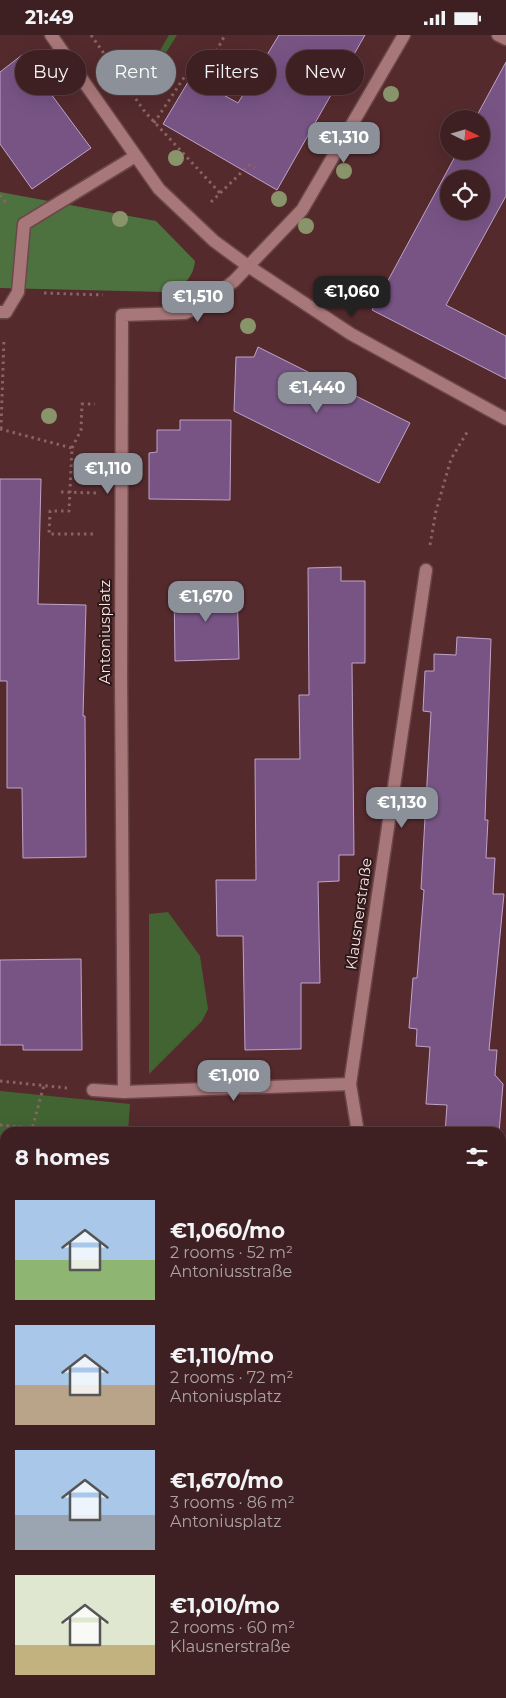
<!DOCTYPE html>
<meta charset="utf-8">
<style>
body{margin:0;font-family:Montserrat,sans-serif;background:#4a2d2f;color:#f1f3f6;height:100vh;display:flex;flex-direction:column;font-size:19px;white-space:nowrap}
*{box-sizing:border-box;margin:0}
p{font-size:16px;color:#ada3a5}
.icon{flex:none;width:28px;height:28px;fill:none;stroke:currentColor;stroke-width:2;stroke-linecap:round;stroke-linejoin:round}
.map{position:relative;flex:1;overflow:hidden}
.drawer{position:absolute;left:0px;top:1092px;width:506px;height:571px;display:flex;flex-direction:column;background:#3f2022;border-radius:15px 15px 0 0;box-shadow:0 5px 20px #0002,0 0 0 1px #583e40}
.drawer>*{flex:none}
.top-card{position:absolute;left:15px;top:15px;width:476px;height:45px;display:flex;gap:10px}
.needle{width:32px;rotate:95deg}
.tools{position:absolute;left:440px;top:75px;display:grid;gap:10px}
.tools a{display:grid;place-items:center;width:50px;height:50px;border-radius:50%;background:#3f2022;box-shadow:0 5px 20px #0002,0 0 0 1px #583e40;font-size:25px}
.price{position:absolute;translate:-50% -42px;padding:0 11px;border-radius:10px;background:#8c9099;color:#fff;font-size:16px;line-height:32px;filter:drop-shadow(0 1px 2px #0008)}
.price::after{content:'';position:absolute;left:50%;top:30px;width:15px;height:11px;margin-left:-8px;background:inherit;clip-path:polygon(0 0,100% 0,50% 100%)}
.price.selected{background:#222;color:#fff}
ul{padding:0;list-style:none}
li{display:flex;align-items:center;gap:15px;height:125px;padding:0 15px}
li span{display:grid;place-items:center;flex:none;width:140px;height:100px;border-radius:0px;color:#555}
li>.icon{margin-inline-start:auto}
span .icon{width:60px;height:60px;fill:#fffc;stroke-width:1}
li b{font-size:21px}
h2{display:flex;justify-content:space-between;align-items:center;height:60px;padding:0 15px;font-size:21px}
.tag{padding:0 18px;border-radius:22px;background:#3f2022;box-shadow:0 5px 20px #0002,0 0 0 1px #583e40;font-size:18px;line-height:45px}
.tag.selected{background:#8c9099;color:#fff}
.status{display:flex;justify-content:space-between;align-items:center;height:35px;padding:0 25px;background:#3f2022;direction:ltr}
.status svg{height:14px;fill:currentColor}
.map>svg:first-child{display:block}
.green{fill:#426433}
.forest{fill:#4e723f}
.building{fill:#785485;stroke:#bfa4ca;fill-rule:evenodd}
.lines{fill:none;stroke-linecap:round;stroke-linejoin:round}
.service-casing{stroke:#6b474a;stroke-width:15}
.minor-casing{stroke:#6b474a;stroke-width:15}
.tertiary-casing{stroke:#6b474a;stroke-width:15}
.path{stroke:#896365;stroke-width:3;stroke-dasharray:2.5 4;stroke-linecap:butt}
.service{stroke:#a87779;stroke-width:12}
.minor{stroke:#a87779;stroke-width:12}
.tertiary{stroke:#a87779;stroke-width:12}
.tree{fill:#89946b}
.labels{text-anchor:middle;stroke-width:4;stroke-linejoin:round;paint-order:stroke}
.street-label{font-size:15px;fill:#fee2e2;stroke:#2d191a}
</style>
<div class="status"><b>21:49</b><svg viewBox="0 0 49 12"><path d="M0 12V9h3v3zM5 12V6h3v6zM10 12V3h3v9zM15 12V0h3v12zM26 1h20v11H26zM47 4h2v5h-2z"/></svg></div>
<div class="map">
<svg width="506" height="1663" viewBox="0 0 506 1663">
<rect width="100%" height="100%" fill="#542a2d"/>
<path class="green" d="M169 0H177L154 37 149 34Z
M168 877 200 921 208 974 202 986 149 1039V879Z
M0 1056 130 1069 128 1097 5 1098V1659H241V1663H0Z"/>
<path class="forest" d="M0 157 156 186 195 226C193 244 182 253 165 257L0 253Z
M241 1659H268V1663H241Z"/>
<path class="building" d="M279 0H365L277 155 163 89 191 42 238 68Z
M22 20 91 113 32 154 0 109V37Z
M506 27V161L446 270 506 301V344L372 275 458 116H481V84H475ZM449 144H481V176H449Z
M258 312 410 388 379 448 234 376 236 322H254Z
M180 385H231L230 465 149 464V418L157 417V395H180Z
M0 444H41L38 569 86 570 83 681H85L86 822 23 823 22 753H7V646H0Z
M341 532V546H365V628H352L354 820H339V846L318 847 320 948H301V1014L245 1015 243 901H217L216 845H256L255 724H300L299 660H309L308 533Z
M237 551 239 624 175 626 174 552Z
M457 602 491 604 485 785H488L486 823H495L493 859H504L489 1015H497L495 1040 503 1049 499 1098H445L447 1070 426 1069 430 1012 416 1011 417 994 409 993 413 943H417L424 855 421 854 431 677 423 676 425 636H434V619L456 620Z
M81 924 82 1015H23V1010H0V925Z"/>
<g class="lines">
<g class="service-casing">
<path id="service" d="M6 277 18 257 24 189 134 122
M121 641 124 1057
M501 1404 506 1405"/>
</g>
<g class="minor-casing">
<path id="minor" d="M498 0 506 4
M0 277H6
M121 641 122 280 185 278 203 270 234 246 302 175 404 0
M350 1049 426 535
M93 1055 124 1057 350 1049 358 1098
M501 1232H506"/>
</g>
<g class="tertiary-casing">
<path id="tertiary" d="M51 0 159 154 214 206 248 231 351 299 506 384"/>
</g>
<path class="path" d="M91 0 145 77 220 158
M212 24 246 43
M154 88 187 38 212 24 225 0
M0 160 7 169
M211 167 249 130 255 133
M44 258 103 260
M0 394 72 413 69 476H50L49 499H95
M1 394 4 303
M72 413 81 395 82 369H95
M61 457 96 458
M430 510 436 476 451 424 469 394
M0 1046 67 1053
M0 1090 84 1098
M31 1098 44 1050
M0 1291H5
M0 1367 5 1324
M0 1502H5
M0 1593 5 1589
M138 1659 142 1663
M33 1663 34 1659
M84 1663V1659"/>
<use href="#service" class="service"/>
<use href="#minor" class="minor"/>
<use href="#tertiary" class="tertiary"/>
</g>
<g class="tree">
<circle cx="391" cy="59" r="8"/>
<circle cx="176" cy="123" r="8"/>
<circle cx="344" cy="136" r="8"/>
<circle cx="279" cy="164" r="8"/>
<circle cx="120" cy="184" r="8"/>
<circle cx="306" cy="191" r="8"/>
<circle cx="248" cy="291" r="8"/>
<circle cx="49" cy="381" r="8"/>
</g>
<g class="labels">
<g class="street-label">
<text transform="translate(105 597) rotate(-90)" y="5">Antoniusplatz</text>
<text transform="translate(359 879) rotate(-82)" y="5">Klausnerstraße</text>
</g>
</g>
</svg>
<div class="tools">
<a><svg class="needle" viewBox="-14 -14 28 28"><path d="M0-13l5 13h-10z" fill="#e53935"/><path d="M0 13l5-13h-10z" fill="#ada3a5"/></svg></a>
<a><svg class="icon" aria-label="locate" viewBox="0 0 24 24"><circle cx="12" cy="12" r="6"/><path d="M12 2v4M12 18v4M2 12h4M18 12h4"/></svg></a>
</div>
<b class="price" style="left:344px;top:129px">€1,310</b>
<b class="price selected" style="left:352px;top:283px">€1,060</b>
<b class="price" style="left:198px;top:288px">€1,510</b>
<b class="price" style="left:317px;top:379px">€1,440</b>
<b class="price" style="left:108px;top:460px">€1,110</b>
<b class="price" style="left:206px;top:588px">€1,670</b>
<b class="price" style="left:402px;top:794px">€1,130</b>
<b class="price" style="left:234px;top:1067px">€1,010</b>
<div class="top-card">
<a class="tag">Buy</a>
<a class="tag selected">Rent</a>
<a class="tag">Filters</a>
<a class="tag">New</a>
</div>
<section class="drawer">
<h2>8 homes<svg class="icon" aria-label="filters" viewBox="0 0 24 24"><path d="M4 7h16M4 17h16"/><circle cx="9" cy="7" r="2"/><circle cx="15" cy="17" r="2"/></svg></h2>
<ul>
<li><span style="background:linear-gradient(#a9c7e8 60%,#8fb573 0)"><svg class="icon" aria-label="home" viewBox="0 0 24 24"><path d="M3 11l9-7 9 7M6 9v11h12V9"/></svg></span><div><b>€1,060/mo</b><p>2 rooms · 52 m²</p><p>Antoniusstraße</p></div></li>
<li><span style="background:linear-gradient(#a9c7e8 60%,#b9a48a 0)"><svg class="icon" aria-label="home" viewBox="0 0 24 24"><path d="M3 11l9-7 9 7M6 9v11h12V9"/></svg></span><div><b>€1,110/mo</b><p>2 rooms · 72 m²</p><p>Antoniusplatz</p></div></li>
<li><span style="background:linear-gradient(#a9c7e8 65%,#9aa5b1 0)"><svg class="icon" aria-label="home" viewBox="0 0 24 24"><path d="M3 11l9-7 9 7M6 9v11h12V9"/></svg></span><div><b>€1,670/mo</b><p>3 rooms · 86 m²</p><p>Antoniusplatz</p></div></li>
<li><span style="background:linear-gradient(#dfe7d0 70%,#c2b280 0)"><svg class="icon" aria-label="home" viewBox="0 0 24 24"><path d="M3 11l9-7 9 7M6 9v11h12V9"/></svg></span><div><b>€1,010/mo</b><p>2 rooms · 60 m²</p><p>Klausnerstraße</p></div></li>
</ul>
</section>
</div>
